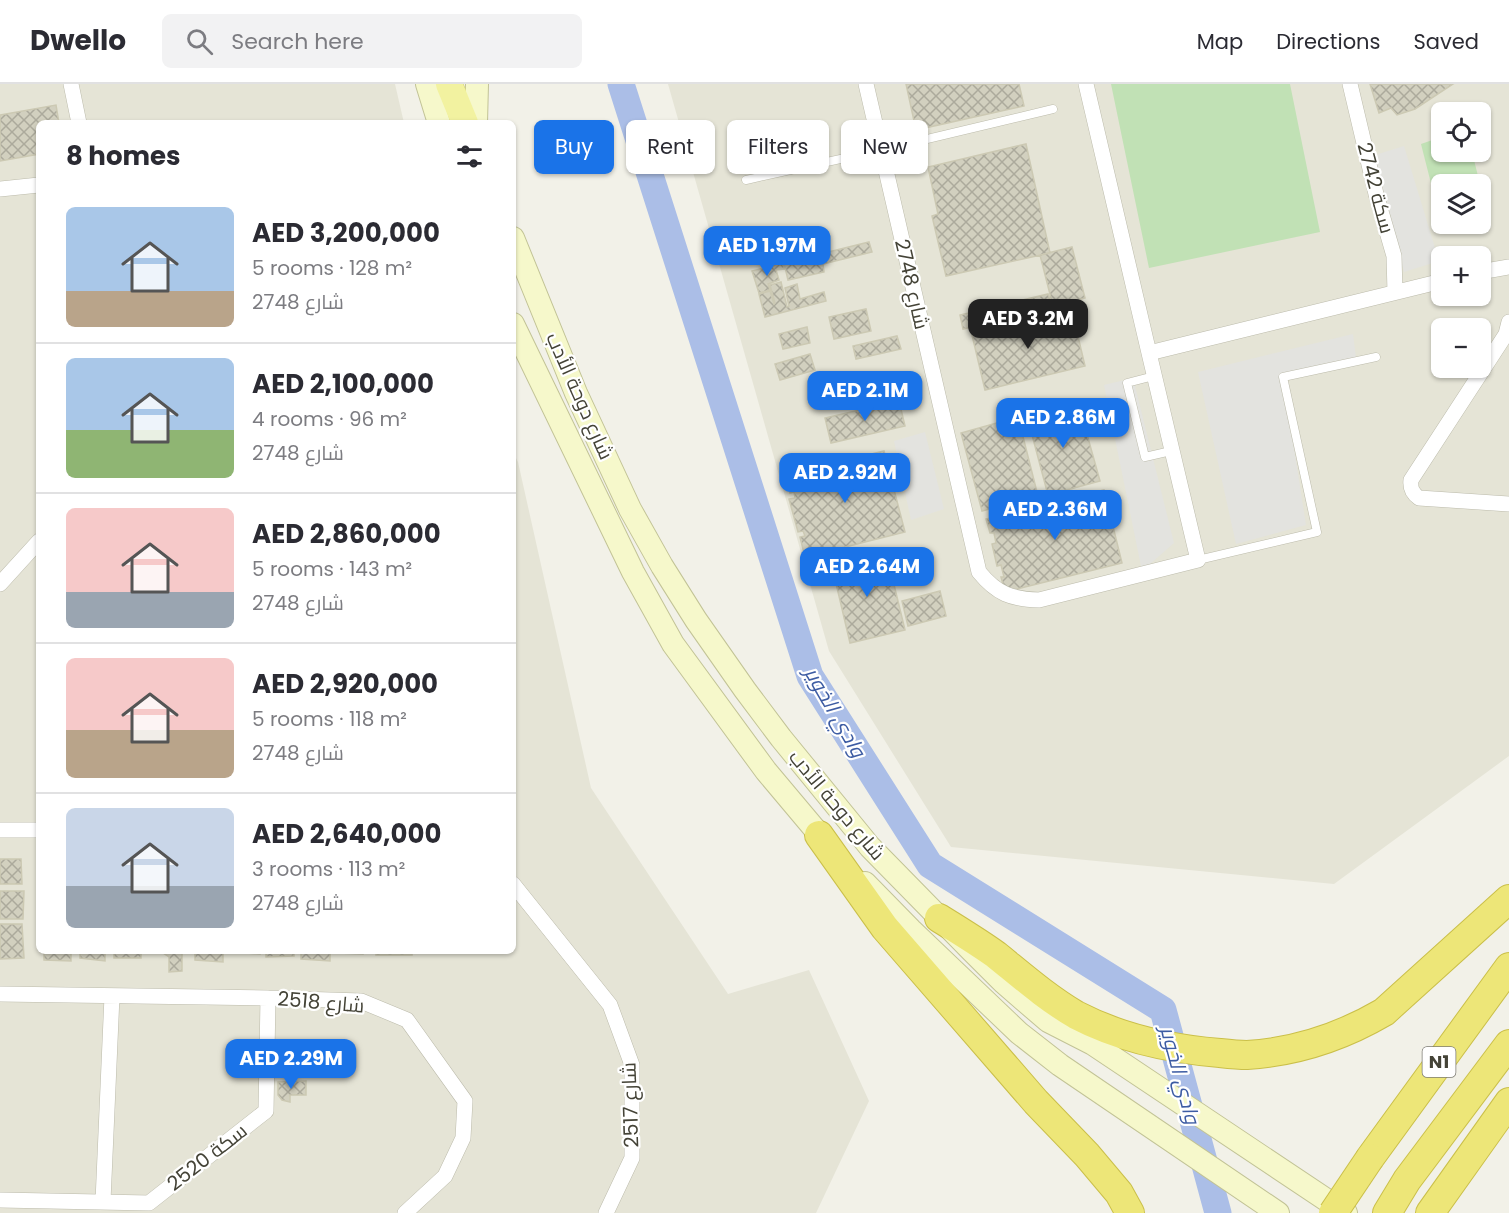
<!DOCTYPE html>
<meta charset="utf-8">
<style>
body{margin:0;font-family:Poppins,Cairo,sans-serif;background:#f2f2f3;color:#2b2b33;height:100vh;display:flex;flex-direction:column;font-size:22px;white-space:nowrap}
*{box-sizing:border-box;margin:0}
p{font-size:20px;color:#7c7c81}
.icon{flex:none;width:33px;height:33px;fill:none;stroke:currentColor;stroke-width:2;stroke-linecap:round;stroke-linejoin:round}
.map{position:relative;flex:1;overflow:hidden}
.details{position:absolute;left:36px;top:36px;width:480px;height:834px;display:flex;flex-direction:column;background:#fff;border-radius:9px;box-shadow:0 2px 4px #0004}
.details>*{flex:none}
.banner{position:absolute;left:534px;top:36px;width:570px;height:54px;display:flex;gap:12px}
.tools{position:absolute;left:1431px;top:18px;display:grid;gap:12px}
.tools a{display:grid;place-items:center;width:60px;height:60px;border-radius:9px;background:#fff;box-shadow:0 2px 4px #0004;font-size:30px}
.price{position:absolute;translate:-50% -51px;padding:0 14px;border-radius:12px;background:#1a73e8;color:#fff;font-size:20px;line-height:39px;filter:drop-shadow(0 2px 3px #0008)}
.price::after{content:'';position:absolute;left:50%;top:36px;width:18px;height:14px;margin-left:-9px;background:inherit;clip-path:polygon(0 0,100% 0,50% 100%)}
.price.selected{background:#222;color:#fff}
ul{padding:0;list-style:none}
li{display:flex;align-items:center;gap:18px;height:150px;padding:0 30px}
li+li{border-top:2px solid #e1e1e2}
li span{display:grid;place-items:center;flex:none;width:168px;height:120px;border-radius:9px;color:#555}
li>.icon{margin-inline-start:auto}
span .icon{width:72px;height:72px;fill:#fffc;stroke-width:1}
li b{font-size:26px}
h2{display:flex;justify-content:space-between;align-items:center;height:72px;padding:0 30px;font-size:26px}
.chip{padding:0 21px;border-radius:9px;background:#fff;box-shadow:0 2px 4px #0004;font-size:21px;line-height:54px}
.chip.selected{background:#1a73e8;color:#fff}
header{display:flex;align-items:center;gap:36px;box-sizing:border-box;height:84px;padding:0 30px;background:#fff;border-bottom:2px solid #e1e1e2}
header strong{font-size:28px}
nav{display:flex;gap:33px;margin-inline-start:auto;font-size:21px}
.search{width:420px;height:54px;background:#f2f2f3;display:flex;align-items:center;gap:15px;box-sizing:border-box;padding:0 21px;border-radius:9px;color:#7c7c81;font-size:22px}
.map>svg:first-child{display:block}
.residential{fill:#e5e4d6;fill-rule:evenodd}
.garden{fill:#c1e1b5}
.parking{fill:#e3e3df}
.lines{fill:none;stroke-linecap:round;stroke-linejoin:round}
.river{stroke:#abbee7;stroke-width:27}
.building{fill:url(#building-cross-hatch);stroke:#ccc9b3;stroke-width:1.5}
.service-casing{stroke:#bcbbab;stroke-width:9}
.minor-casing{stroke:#bcbbab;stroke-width:16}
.secondary-casing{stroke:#c2c396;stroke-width:24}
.primary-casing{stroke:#d5d372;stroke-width:27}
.motorway-casing{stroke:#cabf49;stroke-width:30}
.service{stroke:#fff;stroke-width:8}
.minor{stroke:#fff;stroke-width:15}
.secondary{stroke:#f6f8cb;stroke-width:22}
.primary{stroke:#f2f2a0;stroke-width:26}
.motorway{stroke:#ede678;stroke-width:28}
.motorway-bridge-casing{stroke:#cabf49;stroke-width:30;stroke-linecap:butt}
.motorway-bridge{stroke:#ede678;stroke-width:28}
.labels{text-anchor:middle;stroke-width:4.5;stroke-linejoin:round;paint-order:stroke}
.shield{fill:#fff;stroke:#7c7b73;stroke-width:1.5}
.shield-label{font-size:18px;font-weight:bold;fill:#444337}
.street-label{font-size:20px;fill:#444337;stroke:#fff}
.water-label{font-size:21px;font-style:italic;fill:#3d5ca3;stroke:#fff}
</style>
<header>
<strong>Dwello</strong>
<div class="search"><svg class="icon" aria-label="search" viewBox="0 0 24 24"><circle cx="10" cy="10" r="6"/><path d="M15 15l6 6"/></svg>Search here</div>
<nav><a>Map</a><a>Directions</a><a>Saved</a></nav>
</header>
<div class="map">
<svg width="1509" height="1129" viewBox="0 0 1509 1129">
<defs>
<pattern id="building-cross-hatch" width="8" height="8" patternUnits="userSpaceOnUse" patternTransform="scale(1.5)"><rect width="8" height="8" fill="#d2d0bf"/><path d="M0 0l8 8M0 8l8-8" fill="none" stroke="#acaa9c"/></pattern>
</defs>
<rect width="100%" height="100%" fill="#f2f1e8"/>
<path class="residential" d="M0 0H395L404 39H39V867H513V368L518 378 591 704 728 910 809 886 869 1017 816 1129H0Z
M668 0H1509V672L1334 800 951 763 829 567ZM1442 28H1480V68H1442ZM1442 100H1480V140H1442ZM1442 172H1480V212H1442ZM1442 244H1480V284H1442Z"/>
<path class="garden" d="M1111 0H1290L1320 148 1149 184Z
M1441 53 1442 68H1472L1480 100H1442L1441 127H1438L1421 60Z"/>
<path class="parking" d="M1404 62 1439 177 1404 188 1372 72Z
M1353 250 1357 282 1283 293 1306 441 1236 460 1198 288Z
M1133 294 1174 459 1142 487 1104 301Z
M925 348 944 425 911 436 894 357Z"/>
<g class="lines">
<path class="river" d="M621 0 810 592 930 781 1163 926 1218 1129"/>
</g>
<path class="building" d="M906 0H1019L1024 22 916 46Z
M1370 0H1453L1415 25 1397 31 1391 24 1379 29Z
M56 21 59 39H39V70L0 77V31Z
M1026 60 1050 169 946 192 932 132 938 130 928 83Z
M869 158 872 168 823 180 824 188 788 196 784 179Z
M1072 163 1085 214 1053 222 1040 171Z
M783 179 784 185 776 186 779 196 768 200 770 206 759 209 752 187Z
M781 198 787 223 789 222 785 204 797 200 800 215 824 208 826 217 765 233 759 210 770 207 774 220 775 219 770 201Z
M1048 210 1052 225 963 245 960 231Z
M866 225 871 247 834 255 829 233Z
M1072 227 1085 282 985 306 972 251Z
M807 243 810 259 783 265 779 250Z
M897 252 901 265 856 275 853 262Z
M810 270 815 286 780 296 775 280Z
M899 317 905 342 831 359 825 334Z
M1078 318 1100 397 1048 411 1027 332Z
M1018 333 1038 412 982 427 961 349Z
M884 367 905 448 805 473 800 453 805 452 803 447 798 448 789 415 795 414 794 408 790 409 786 391Z
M1104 406 1122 479 1005 508 1001 493H1004L1001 481 997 482 992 460 996 459 994 449H990L986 435Z
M867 469 869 481 888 476 905 546 850 559 831 478Z
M940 507 946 532 908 542 902 517Z
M0 775H21L22 800H0Z
M0 807H24L23 835H0Z
M0 840H22L24 874 0 875Z
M44 867H71V877L44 876Z
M80 867H105V877L80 874Z
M114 867H141V874H114Z
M160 867H182V887L169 888V873Z
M195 867H223V878L195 876Z
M232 867H260V870L232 868Z
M266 867H294V872L266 873Z
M301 867H330V877L301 875Z
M338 867H363V870L338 869Z
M376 867H412V871H376Z
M306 997V1011H290V1018L282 1016 278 1011V998Z"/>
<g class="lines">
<g class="service-casing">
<path id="service" d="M746 96 881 66 1053 25
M1154 292 1127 299 1145 373 1171 367
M1198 476 1317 448 1283 293 1376 273"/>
</g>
<g class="minor-casing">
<path id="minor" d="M71 0 79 39
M866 0 979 488C997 510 1011 515 1039 516L1198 476 1149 269 1442 197
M1086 0 1149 269
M1350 0 1376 110 1394 172 1395 208
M0 105 39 101
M1480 188 1509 183
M1509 238 1506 250 1411 396C1410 404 1412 409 1419 414L1509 420
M0 500 39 457
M0 746H39
M513 800 610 921 632 981V1074L606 1129
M0 910 268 914 361 917 407 936 465 1017 463 1054 445 1092 405 1129
M0 1116 149 1119 266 1027 268 914
M103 1117 112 912"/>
</g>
<g class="secondary-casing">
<path id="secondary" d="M427 0 439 39
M476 39 477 0
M513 154 576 309 630 425 662 482 696 536 745 606 781 654 870 763 970 865 1004 899 1048 937 1093 960 1346 1129
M513 240 633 488 673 560 766 687 829 762
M865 799 911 846 1019 949 1060 981 1278 1129"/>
</g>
<g class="primary-casing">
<path id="primary" d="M449 0 465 39"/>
</g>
<g class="motorway-casing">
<path id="motorway" d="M819 751 885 844 1036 1018 1087 1071 1119 1109 1130 1129
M939 834C958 846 978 858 996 871 1022 892 1047 914 1076 931 1120 954 1171 965 1220 969 1229 970 1238 971 1247 971 1295 968 1343 952 1384 928L1509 815
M1370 1074 1509 883
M1387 1129 1407 1096 1509 960
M1430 1129 1509 1018"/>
</g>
<use href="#service" class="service"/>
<use href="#minor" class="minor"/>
<use href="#secondary" class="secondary"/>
<use href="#primary" class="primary"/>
<use href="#motorway" class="motorway"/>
<g class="motorway-bridge-casing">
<path id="motorway-bridge" d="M1333 1129 1370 1074"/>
</g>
<use href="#motorway-bridge" class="motorway-bridge"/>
</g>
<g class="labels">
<rect class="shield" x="1422.5" y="963" width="33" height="30" rx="4.5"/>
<g class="shield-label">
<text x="1439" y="984">N1</text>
</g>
<g class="street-label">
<text transform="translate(1376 104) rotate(75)" y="7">سكة 2742</text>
<text transform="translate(912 200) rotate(77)" y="7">شارع 2748</text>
<text transform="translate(580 312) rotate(66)" y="7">شارع دوحة الأدب</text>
<text transform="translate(837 721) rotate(50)" y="7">شارع دوحة الأدب</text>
<text transform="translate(321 918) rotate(5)" y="7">2518 شارع</text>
<text transform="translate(630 1021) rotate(-92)" y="7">2517 شارع</text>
<text transform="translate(207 1073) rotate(-38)" y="7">سكة 2520</text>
</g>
<g class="water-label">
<text transform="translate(835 628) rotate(60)" y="7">وادي الخوير</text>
<text transform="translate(1180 991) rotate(75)" y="7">وادي الخوير</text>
</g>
</g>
</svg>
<div class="tools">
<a><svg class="icon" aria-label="locate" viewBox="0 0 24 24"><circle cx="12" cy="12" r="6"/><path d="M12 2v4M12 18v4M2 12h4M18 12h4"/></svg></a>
<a><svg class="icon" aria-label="layers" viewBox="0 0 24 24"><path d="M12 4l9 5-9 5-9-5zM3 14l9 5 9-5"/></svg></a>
<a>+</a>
<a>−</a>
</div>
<b class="price" style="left:767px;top:193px">AED 1.97M</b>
<b class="price selected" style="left:1028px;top:266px">AED 3.2M</b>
<b class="price" style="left:865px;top:338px">AED 2.1M</b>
<b class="price" style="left:1063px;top:365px">AED 2.86M</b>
<b class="price" style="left:845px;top:420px">AED 2.92M</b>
<b class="price" style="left:1055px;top:457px">AED 2.36M</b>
<b class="price" style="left:867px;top:514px">AED 2.64M</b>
<b class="price" style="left:291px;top:1006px">AED 2.29M</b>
<div class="banner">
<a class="chip selected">Buy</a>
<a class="chip">Rent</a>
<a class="chip">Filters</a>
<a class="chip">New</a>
</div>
<section class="details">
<h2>8 homes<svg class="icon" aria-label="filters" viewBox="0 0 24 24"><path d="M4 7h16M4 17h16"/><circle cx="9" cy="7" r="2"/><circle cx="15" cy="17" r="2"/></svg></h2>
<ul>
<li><span style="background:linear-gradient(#a9c7e8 70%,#b9a48a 0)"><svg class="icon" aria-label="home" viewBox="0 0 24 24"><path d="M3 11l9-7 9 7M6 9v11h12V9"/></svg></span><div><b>AED 3,200,000</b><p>5 rooms · 128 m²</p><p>شارع 2748</p></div></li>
<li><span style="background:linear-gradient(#a9c7e8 60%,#8fb573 0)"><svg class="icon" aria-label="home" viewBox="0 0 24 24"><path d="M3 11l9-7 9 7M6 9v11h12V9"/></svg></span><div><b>AED 2,100,000</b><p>4 rooms · 96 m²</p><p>شارع 2748</p></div></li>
<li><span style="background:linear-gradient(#f6c9c9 70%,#9aa5b1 0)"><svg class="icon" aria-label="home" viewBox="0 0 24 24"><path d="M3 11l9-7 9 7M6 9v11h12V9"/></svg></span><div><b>AED 2,860,000</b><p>5 rooms · 143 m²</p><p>شارع 2748</p></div></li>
<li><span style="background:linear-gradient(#f6c9c9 60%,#b9a48a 0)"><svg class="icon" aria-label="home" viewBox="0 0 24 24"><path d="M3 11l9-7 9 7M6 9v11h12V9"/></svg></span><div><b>AED 2,920,000</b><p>5 rooms · 118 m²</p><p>شارع 2748</p></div></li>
<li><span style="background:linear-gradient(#c9d6e8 65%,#9aa5b1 0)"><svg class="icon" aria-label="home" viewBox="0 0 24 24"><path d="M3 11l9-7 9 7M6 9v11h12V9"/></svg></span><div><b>AED 2,640,000</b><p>3 rooms · 113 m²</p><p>شارع 2748</p></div></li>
</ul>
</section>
</div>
